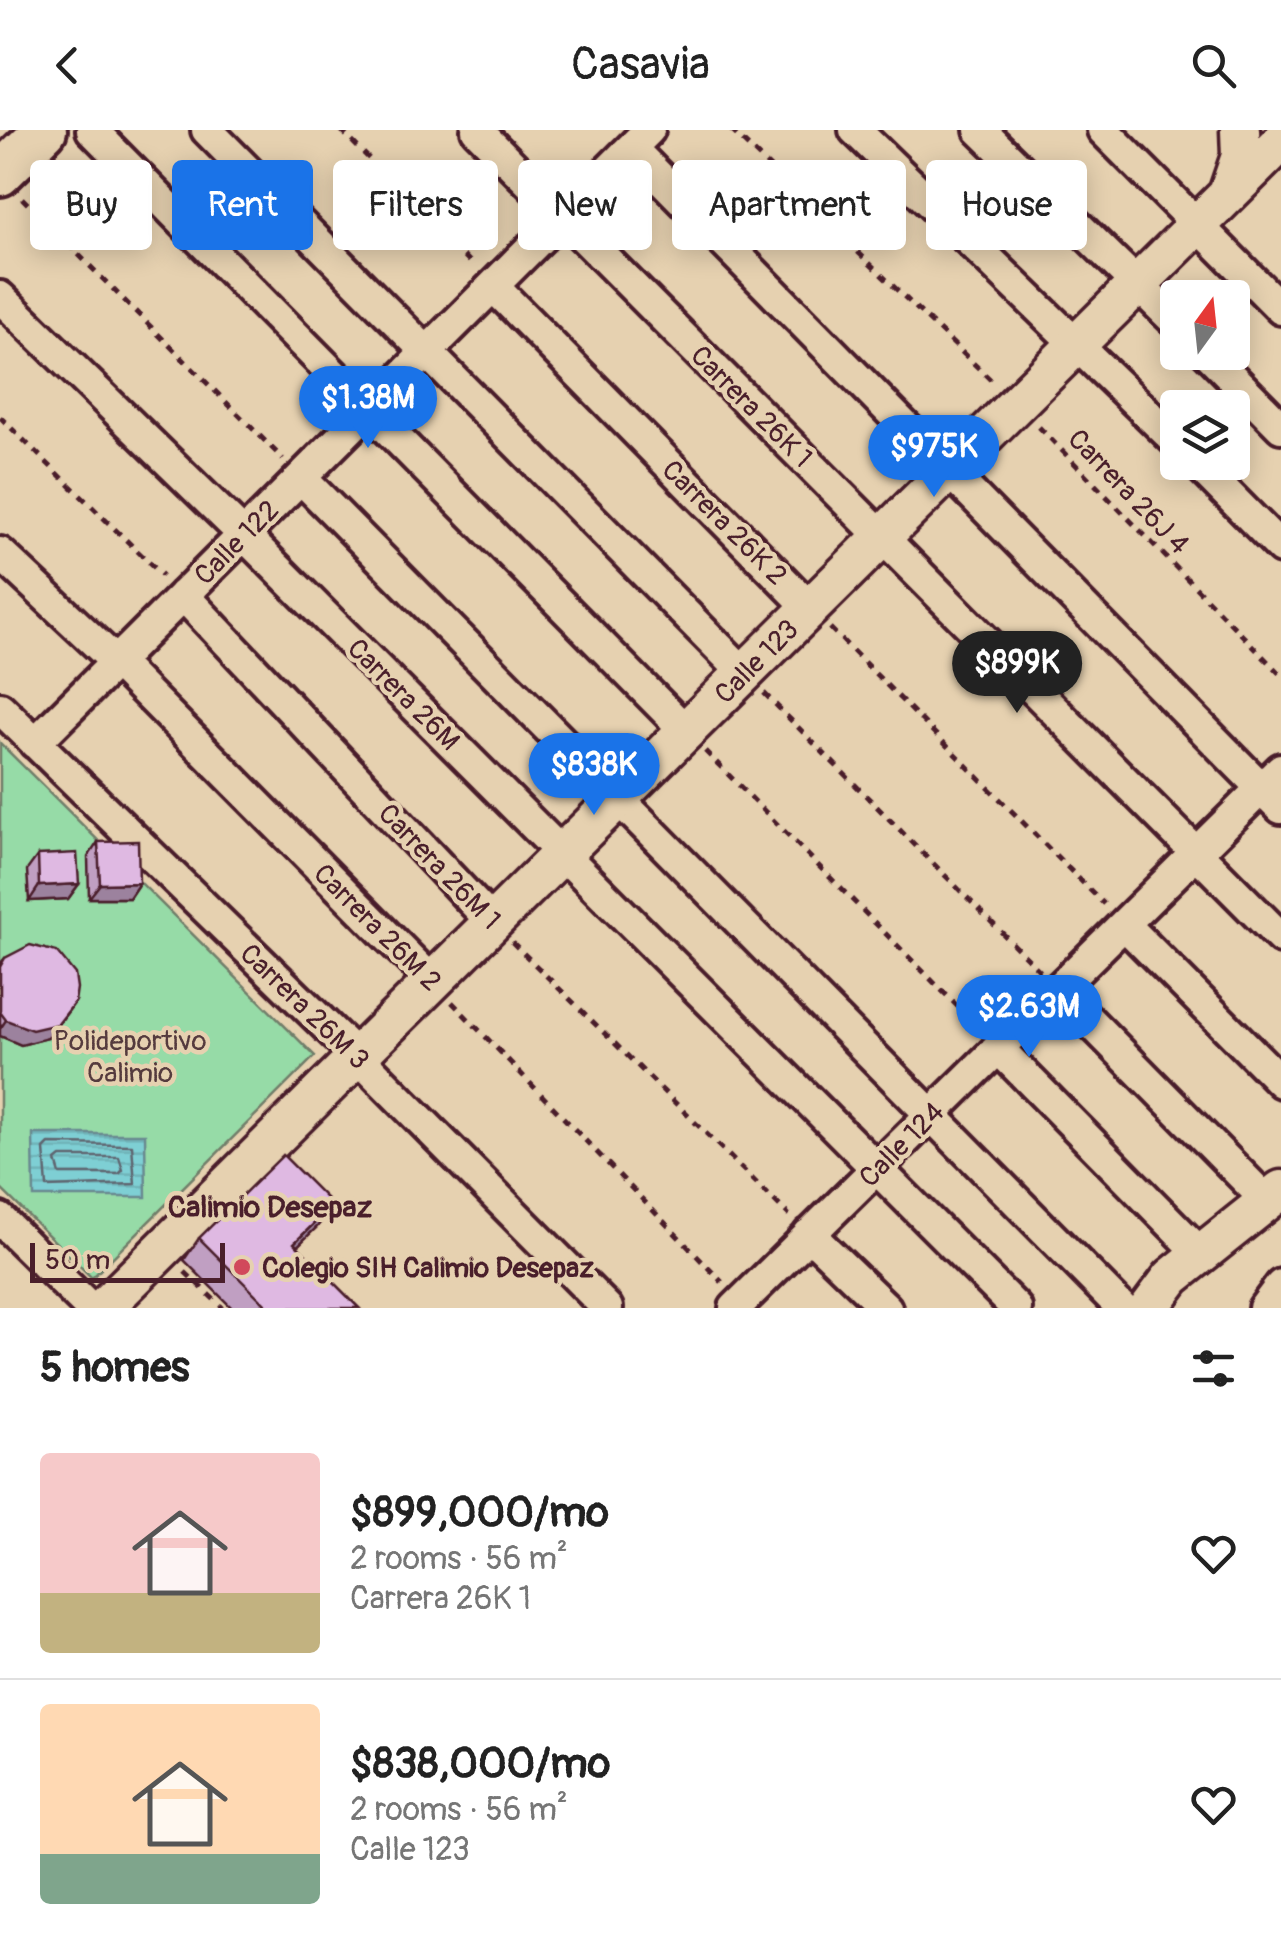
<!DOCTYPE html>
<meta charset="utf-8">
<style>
body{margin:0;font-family:Pangolin,sans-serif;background:#f2f2f2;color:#222;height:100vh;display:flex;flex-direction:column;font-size:38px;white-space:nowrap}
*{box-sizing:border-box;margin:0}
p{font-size:32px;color:#767676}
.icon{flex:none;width:55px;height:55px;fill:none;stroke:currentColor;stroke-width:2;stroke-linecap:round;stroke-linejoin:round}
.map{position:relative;height:1178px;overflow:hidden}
.panel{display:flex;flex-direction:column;background:#fff;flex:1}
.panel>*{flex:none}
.top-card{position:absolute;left:30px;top:30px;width:1222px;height:90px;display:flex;gap:20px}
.needle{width:65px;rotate:15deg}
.controls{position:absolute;left:1160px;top:150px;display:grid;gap:20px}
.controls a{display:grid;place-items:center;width:90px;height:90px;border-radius:10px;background:#fff;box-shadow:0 5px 25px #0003;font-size:50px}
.scale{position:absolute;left:30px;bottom:25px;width:195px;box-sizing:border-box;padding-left:10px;border:5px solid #4a1f2b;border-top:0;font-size:28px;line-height:35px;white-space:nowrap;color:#4a1f2b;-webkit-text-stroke:8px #e6d1b0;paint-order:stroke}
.price{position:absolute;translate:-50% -85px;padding:0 22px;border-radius:35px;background:#1a73e8;color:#fff;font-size:32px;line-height:65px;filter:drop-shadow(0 2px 5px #0008)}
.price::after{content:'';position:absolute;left:50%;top:60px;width:30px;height:22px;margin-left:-15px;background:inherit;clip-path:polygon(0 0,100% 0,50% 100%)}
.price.active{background:#222;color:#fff}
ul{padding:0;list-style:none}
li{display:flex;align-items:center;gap:30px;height:250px;padding:0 40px}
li+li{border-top:2px solid #e0e0e0}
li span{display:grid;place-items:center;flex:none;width:280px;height:200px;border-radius:10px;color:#555}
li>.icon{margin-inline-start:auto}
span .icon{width:120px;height:120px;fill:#fffc;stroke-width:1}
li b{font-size:42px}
h2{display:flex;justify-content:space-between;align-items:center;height:120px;padding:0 40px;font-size:42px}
.chip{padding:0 35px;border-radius:10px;background:#fff;box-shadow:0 5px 25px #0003;font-size:35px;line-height:90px}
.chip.active{background:#1a73e8;color:#fff}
header{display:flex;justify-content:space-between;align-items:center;height:130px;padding:0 40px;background:#fff;font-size:45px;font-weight:600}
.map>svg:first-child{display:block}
.park{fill:#96dba7;stroke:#707d69;stroke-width:2.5}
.water{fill:url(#water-rules);stroke:#698990;stroke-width:2.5}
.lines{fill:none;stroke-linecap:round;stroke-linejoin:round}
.shore{stroke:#5f656f;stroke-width:2.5}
.minor-casing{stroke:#4a1f2b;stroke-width:38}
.tertiary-casing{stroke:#4a1f2b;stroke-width:45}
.secondary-casing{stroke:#4a1f2b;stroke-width:50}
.path{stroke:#4a1f2b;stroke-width:5;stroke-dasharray:8 8;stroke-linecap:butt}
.minor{stroke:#e6d1b0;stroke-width:30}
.tertiary{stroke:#e6d1b0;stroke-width:38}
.secondary{stroke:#e6d1b0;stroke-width:42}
.wall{fill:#c09fc2;stroke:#4a1f2b;stroke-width:2.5}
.shaded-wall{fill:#9c829e;stroke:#4a1f2b;stroke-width:2.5}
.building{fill:#dfb9e2;stroke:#4a1f2b;stroke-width:2.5}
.poi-dot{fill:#d1495b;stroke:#e6d1b0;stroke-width:4}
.labels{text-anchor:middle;stroke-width:9;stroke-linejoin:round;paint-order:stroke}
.street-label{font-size:28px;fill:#4a1f2b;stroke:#e6d1b0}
.park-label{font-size:28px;fill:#553b3e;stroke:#e6d1b0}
.poi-label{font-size:28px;font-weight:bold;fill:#4a1f2b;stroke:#e6d1b0;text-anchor:start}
.neighbourhood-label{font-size:30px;font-weight:bold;fill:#4a1f2b;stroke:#e6d1b0}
</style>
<header><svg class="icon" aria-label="back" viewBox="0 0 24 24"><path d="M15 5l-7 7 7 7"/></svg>Casavia<svg class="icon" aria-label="search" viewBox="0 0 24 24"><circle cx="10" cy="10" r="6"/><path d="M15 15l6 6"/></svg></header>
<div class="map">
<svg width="1281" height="1178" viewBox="0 0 1281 1178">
<defs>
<pattern id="water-rules" width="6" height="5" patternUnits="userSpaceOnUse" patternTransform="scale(2.5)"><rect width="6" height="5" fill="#7ecfd4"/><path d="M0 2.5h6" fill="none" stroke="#6eb1b6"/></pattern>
</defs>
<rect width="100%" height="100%" fill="#e6d1b0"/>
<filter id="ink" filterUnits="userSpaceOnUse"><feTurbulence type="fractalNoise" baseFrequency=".01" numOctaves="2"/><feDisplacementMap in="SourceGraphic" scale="20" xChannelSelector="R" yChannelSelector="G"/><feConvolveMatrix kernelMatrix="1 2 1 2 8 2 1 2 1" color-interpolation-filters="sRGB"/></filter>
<g filter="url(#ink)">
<path class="park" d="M0 613 315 926 92 1148 0 1058Z"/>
<path class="water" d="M33 1004H145L146 1067H34Z"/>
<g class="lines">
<path class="shore" d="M49 1014 132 1015 135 1054 47 1057 44 1019Z
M61 1027H119L123 1040 119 1044H60L56 1031Z"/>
<g class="minor-casing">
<path id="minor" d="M92 0 686 601
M207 0 744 543
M477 0 1281 808
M855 0 1178 313
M980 0 1178 194
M1103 0 1281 179
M631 18 1281 678
M493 156 810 478
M0 167 244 405 1016 1178
M1207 222 1281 297
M1196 332 1281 418
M301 348 1122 1178
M0 423 116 532 433 852
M183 465 492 792
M0 578 357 926 607 1178
M35 613 649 0
M1124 794 1281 952
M1058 859 1267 1071
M998 918 1201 1124
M0 1089 90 1178
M809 1104 886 1178
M735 1178 1281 639
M1264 1178 1281 1155"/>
</g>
<g class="tertiary-casing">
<path id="tertiary" d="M1229 61 1241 26 1240 0
M103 1178 1281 12
M1149 1178 1172 1147 1281 1060"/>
</g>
<g class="secondary-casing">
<path id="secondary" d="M0 44 45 0"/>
</g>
<path class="path" d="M341 0 474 136
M731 0 995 254
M22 68 283 329
M0 287 163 446
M1039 297 1281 545
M830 498 1104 774
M764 563 1041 842
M705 621 979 898
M512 812 789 1085
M452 872 722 1152
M185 1142 223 1178"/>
<use href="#minor" class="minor"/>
<use href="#tertiary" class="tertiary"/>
<use href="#secondary" class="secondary"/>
</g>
<path class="wall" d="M98 712 139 753 129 768H89L88 727Z
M38 725 79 754 68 769 29 771 27 740Z
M5 828 75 872 48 908 21 915 0 906V834Z
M333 1075 317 1097 297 1116 359 1178H232L184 1130 199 1108Z"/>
<path class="shaded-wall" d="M139 753 129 768H89L100 754Z
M79 754 68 769 29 771 39 756Z
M75 872 48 908 21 915 0 906V899L6 890Z
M333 1075 317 1097 278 1135 294 1113Z"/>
<path class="building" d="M138 711 139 753 100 754 98 712Z
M77 723 79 754 39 756 38 725Z
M30 815 57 822 75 844 77 858 75 872 58 894 32 900 6 890 0 882V837L5 828Z
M283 1025 333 1075 294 1113 359 1178H269L199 1108Z"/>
</g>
<circle class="poi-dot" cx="242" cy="1137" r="10"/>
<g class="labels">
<g class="street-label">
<text transform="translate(752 276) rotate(45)" y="10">Carrera 26K 1</text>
<text transform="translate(1129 361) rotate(46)" y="10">Carrera 26J 4</text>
<text transform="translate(725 392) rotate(45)" y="10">Carrera 26K 2</text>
<text transform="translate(236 412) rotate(-45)" y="10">Calle 122</text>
<text transform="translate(756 531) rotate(-45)" y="10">Calle 123</text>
<text transform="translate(404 564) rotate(45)" y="10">Carrera 26M</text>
<text transform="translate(440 736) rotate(46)" y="10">Carrera 26M 1</text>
<text transform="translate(378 797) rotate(45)" y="10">Carrera 26M 2</text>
<text transform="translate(305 876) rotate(44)" y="10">Carrera 26M 3</text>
<text transform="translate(901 1014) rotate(-45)" y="10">Calle 124</text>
</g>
<g class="park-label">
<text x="130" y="920">Polideportivo<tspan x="130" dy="32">Calimio</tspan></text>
</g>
<g class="poi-label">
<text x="262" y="1147">Colegio SIH Calimio Desepaz</text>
</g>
<g class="neighbourhood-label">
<text x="270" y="1087">Calimio Desepaz</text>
</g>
</g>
</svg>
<div class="controls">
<a><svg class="needle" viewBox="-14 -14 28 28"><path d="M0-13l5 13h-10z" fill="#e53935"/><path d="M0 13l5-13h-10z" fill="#767676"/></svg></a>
<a><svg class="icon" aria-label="layers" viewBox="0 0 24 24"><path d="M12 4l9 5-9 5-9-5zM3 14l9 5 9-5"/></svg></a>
</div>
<div class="scale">50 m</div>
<b class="price" style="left:368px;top:321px">$1.38M</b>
<b class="price" style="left:934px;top:370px">$975K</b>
<b class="price active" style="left:1017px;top:586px">$899K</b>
<b class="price" style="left:594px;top:688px">$838K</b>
<b class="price" style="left:1029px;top:930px">$2.63M</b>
<div class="top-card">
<a class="chip">Buy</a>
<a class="chip active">Rent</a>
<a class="chip">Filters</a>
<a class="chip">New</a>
<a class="chip">Apartment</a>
<a class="chip">House</a>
</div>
</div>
<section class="panel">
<h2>5 homes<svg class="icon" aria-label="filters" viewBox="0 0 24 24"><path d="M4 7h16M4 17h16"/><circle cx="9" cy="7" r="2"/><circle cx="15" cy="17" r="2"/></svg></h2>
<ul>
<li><span style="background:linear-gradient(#f6c9c9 70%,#c2b280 0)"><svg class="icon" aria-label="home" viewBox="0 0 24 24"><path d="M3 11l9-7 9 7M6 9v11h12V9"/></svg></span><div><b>$899,000/mo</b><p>2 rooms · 56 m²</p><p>Carrera 26K 1</p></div><svg class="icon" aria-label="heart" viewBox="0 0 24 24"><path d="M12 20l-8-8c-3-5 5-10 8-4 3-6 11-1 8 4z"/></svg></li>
<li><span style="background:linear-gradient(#ffd9b3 75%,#7fa58c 0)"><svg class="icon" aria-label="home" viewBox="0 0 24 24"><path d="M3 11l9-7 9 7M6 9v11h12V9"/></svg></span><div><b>$838,000/mo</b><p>2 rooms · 56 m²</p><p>Calle 123</p></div><svg class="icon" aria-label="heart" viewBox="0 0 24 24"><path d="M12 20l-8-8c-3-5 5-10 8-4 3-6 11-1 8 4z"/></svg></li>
</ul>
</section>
